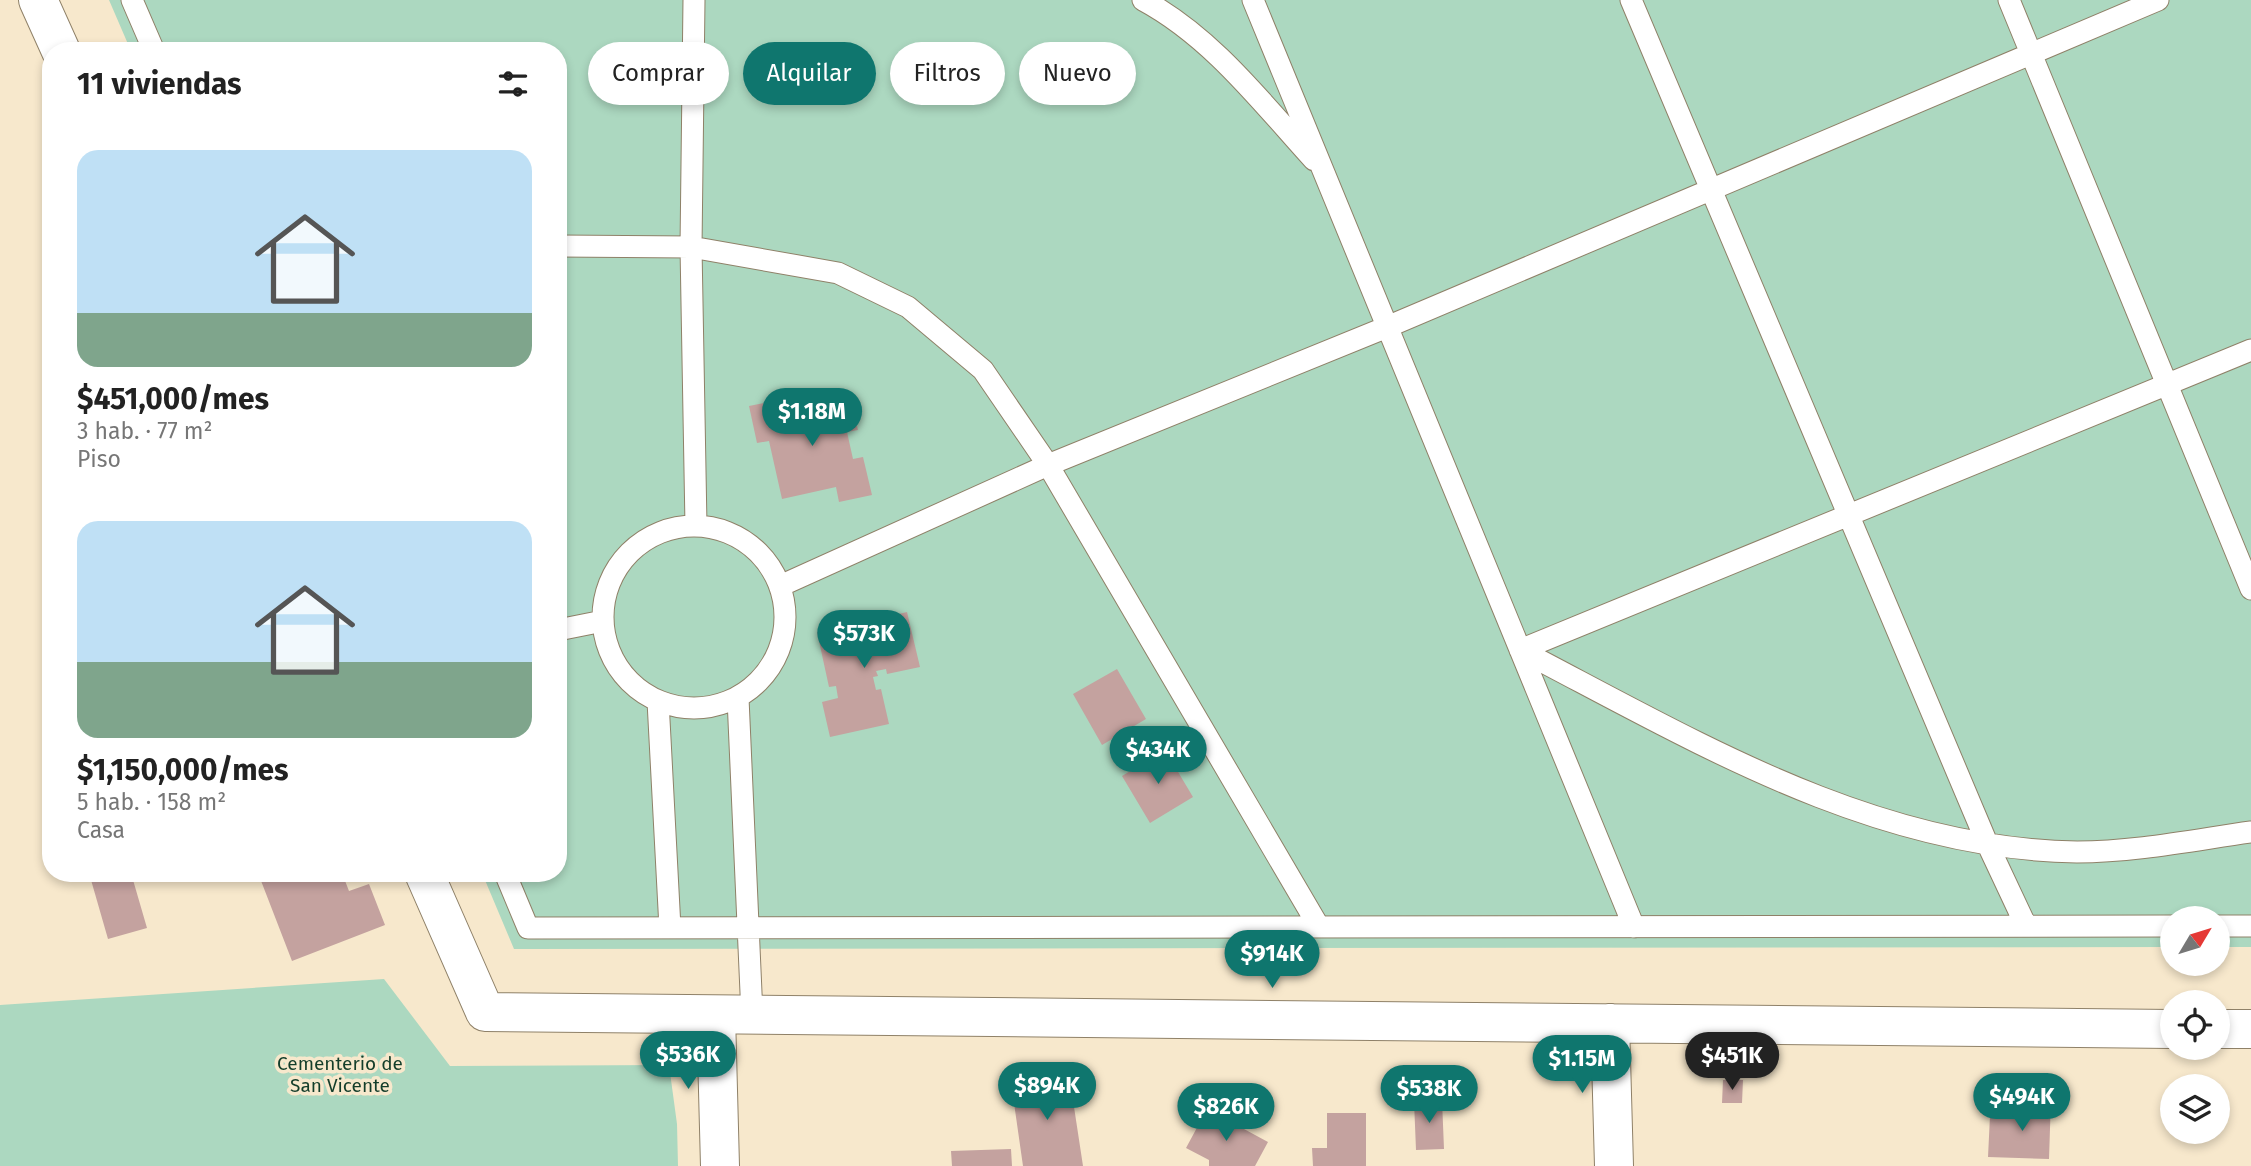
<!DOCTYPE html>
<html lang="es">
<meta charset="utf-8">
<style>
body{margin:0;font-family:"Fira Sans",sans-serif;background:#f6f6f6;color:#222;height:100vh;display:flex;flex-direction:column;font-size:26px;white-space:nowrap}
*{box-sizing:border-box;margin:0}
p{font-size:23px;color:#767676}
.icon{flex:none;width:38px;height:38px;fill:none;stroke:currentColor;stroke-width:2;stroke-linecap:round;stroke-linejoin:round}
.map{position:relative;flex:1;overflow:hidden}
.details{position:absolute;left:42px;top:42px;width:525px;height:840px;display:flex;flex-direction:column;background:#fff;border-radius:28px;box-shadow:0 4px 10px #0003}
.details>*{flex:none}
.guide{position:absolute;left:588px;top:42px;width:665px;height:63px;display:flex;gap:14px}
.needle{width:46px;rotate:52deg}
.buttons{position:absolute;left:2160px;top:906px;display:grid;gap:14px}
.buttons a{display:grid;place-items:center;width:70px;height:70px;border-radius:50%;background:#fff;box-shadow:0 4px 10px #0003;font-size:35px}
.price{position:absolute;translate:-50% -60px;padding:0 16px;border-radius:24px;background:#0f766e;color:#fff;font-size:23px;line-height:46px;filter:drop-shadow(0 2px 4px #0008)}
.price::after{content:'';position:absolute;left:50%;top:42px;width:21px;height:16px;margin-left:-10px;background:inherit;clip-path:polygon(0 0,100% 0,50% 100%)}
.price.current{background:#222;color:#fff}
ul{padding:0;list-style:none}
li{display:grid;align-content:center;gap:14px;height:371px;padding:0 35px}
li span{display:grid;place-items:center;height:217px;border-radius:21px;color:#555}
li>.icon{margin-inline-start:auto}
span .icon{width:126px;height:126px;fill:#fffc;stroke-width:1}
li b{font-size:30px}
h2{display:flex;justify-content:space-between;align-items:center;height:84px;padding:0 35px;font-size:30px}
.chip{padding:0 24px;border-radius:32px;background:#fff;box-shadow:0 4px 10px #0003;font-size:24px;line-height:63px}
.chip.current{background:#0f766e;color:#fff}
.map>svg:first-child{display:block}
.green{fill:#acd8c0}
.building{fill:#c4a29f}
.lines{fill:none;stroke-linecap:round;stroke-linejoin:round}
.lane-casing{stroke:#8f8168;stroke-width:23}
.street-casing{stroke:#8f8168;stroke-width:40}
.lane{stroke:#fff;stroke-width:21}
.street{stroke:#fff;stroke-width:38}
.labels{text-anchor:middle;stroke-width:7;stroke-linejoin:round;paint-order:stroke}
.park-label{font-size:19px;fill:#133d2a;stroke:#f7e8cc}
</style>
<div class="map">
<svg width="2251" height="1166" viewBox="0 0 2251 1166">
<rect width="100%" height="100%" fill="#f7e8cc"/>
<path class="green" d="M109 0H2251V947H2217V919H2172V947L514 949 482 873H558V51H131Z
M384 979 450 1066 669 1065 677 1124 678 1166H0V1005Z"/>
<path class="building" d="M784 399 787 412 850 399 858 430 847 432 853 459 863 457 872 495 839 502 836 487 782 499 769 441 757 443 749 406Z
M907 612 920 667 887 674 886 669 876 671 878 676 873 677 876 690 881 689 889 724 830 737 822 702 838 698 836 686 829 687 817 632 865 622 867 635 877 633 874 620Z
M1117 669 1146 719 1102 745 1073 694Z
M1165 750 1193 797 1150 823 1122 776Z
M89 873H131L147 928 108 939Z
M258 873H342L349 891 369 884 385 925 292 961Z
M1069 1074 1083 1166H1023L1011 1082Z
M1723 1080H1743L1742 1103H1722Z
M2031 1097 2051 1098 2049 1159 1988 1157 1990 1116 2031 1117Z
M1442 1100 1444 1149 1416 1150 1414 1101Z
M1207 1109 1268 1142 1255 1166H1209V1160L1186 1148Z
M1327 1113H1366V1166H1313L1312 1148H1327Z
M1011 1149 1012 1166H952L951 1151Z"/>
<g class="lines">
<g class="lane-casing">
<path id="lane" d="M132 0 154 51
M694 0 691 247 696 526
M1143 0C1212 37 1262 103 1314 160
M1253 0 1634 927
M1631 0 1987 843 2026 926
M2009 0 2251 589
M558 246 691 247 838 273 908 307 983 370 1048 465 1319 927
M603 617a91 91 0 1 1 182 0a91 91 0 1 1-182 0Z
M780 586 1048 465 1387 327 2158 0
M558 630 603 621
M1520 650 2251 350
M1520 650C1695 741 1873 849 2077 852 2135 852 2194 840 2251 832
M738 698 752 1015
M658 701 670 928
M505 873 528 928 2172 926
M2217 926H2251"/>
</g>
<g class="street-casing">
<path id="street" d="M38 0 61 51
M424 873 485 1012 2172 1029
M716 1015 720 1166
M1610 1023 1614 1166
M2217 1029H2251"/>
</g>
<use href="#lane" class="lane"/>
<use href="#street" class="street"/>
</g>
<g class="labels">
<g class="park-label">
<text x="340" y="1070">Cementerio de<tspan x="340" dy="22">San Vicente</tspan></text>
</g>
</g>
</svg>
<div class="buttons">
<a><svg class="needle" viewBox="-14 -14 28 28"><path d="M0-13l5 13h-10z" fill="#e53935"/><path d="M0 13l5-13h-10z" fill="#767676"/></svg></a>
<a><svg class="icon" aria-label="locate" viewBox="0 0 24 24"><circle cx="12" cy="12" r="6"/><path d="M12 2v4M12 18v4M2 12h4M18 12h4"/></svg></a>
<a><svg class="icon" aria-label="layers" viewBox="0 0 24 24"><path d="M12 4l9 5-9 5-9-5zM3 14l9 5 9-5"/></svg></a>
</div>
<b class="price" style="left:812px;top:448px">$1.18M</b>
<b class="price" style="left:864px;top:670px">$573K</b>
<b class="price" style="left:1158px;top:786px">$434K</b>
<b class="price" style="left:1272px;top:990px">$914K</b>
<b class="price" style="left:688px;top:1091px">$536K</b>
<b class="price current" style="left:1732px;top:1092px">$451K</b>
<b class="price" style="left:1582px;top:1095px">$1.15M</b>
<b class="price" style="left:1047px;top:1122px">$894K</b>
<b class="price" style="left:1429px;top:1125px">$538K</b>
<b class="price" style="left:2022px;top:1133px">$494K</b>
<b class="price" style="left:1226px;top:1143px">$826K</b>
<div class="guide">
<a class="chip">Comprar</a>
<a class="chip current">Alquilar</a>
<a class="chip">Filtros</a>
<a class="chip">Nuevo</a>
</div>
<section class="details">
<h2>11 viviendas<svg class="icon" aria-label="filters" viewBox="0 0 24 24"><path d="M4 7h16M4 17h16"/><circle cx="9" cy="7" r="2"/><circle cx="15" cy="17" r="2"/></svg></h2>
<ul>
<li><span style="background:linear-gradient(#bfe0f5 75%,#7fa58c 0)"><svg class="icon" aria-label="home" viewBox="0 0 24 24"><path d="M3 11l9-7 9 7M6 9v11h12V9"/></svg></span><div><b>$451,000/mes</b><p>3 hab. · 77 m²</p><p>Piso</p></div></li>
<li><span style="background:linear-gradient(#bfe0f5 65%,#7fa58c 0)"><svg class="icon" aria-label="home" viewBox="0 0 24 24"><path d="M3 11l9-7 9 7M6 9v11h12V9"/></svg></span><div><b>$1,150,000/mes</b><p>5 hab. · 158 m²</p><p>Casa</p></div></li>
</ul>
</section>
</div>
